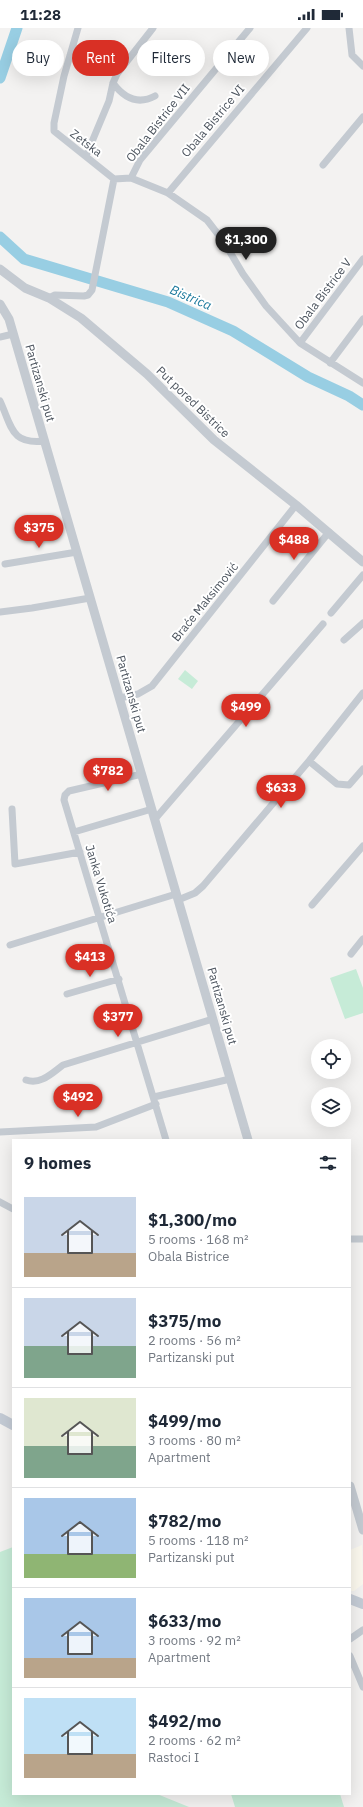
<!DOCTYPE html>
<meta charset="utf-8">
<style>
body{margin:0;font-family:"IBM Plex Sans",sans-serif;background:#f2f2f3;color:#1f2937;height:100vh;display:flex;flex-direction:column;font-size:15px;white-space:nowrap}
*{box-sizing:border-box;margin:0}
p{font-size:13px;color:#747a83}
.icon{flex:none;width:22px;height:22px;fill:none;stroke:currentColor;stroke-width:2;stroke-linecap:round;stroke-linejoin:round}
.map{position:relative;flex:1;overflow:hidden}
.details{position:absolute;left:12px;top:1111px;width:339px;height:656px;display:flex;flex-direction:column;background:#fff;border-radius:0px;box-shadow:0 4px 16px #0002}
.details>*{flex:none}
.guide{position:absolute;left:12px;top:12px;width:339px;height:36px;display:flex;gap:8px}
.buttons{position:absolute;left:311px;top:1011px;display:grid;gap:8px}
.buttons a{display:grid;place-items:center;width:40px;height:40px;border-radius:50%;background:#fff;box-shadow:0 4px 16px #0002;font-size:20px}
.price{position:absolute;translate:-50% -34px;padding:0 9px;border-radius:14px;background:#d93025;color:#fff;font-size:13px;line-height:26px;filter:drop-shadow(0 1px 2px #0008)}
.price::after{content:'';position:absolute;left:50%;top:24px;width:12px;height:9px;margin-left:-6px;background:inherit;clip-path:polygon(0 0,100% 0,50% 100%)}
.price.active{background:#222;color:#fff}
ul{padding:0;list-style:none}
li{display:flex;align-items:center;gap:12px;height:100px;padding:0 12px}
li+li{border-top:1px solid #e0e1e3}
li span{display:grid;place-items:center;flex:none;width:112px;height:80px;border-radius:0px;color:#555}
li>.icon{margin-inline-start:auto}
span .icon{width:48px;height:48px;fill:#fffc;stroke-width:1}
li b{font-size:17px}
h2{display:flex;justify-content:space-between;align-items:center;height:48px;padding:0 12px;font-size:17px}
.chip{padding:0 14px;border-radius:18px;background:#fff;box-shadow:0 4px 16px #0002;font-size:14px;line-height:36px}
.chip.active{background:#d93025;color:#fff}
.status{display:flex;justify-content:space-between;align-items:center;height:28px;padding:0 20px;background:#fff;direction:ltr}
.status svg{height:11px;fill:currentColor}
.map>svg:first-child{display:block}
.commercial{fill:#fbf8ee}
.green{fill:#c6ebd7}
.lines{fill:none;stroke-linecap:round;stroke-linejoin:round}
.river{stroke:#98cee3;stroke-width:11}
.minor{stroke:#c4cad1;stroke-width:7}
.tertiary{stroke:#c4cad1;stroke-width:9}
.secondary{stroke:#c4cbd5;stroke-width:10}
.labels{text-anchor:middle;stroke-width:4;stroke-linejoin:round;paint-order:stroke}
.street-label{font-size:12px;fill:#4b535d;stroke:#fff}
.water-label{font-size:13px;font-style:italic;fill:#1d7a9d;stroke:#fff}
</style>
<div class="status"><b>11:28</b><svg viewBox="0 0 49 12"><path d="M0 12V9h3v3zM5 12V6h3v6zM10 12V3h3v9zM15 12V0h3v12zM26 1h20v11H26zM47 4h2v5h-2z"/></svg></div>
<div class="map">
<svg width="363" height="1779" viewBox="0 0 363 1779">
<rect width="100%" height="100%" fill="#f3f2f1"/>
<path class="commercial" d="M362 1517 363 1556 354 1563H350V1522Z"/>
<path class="green" d="M185 642 198 653 192 661 178 651Z
M356 941 363 960V985L345 991 330 950Z
M13 1519V1766H157L189 1779H0V1524Z
M231 1766H340L344 1779H235Z"/>
<g class="lines">
<path class="river" d="M0 50 17 0
M0 209 24 231 168 274 233 303 308 349 349 368 363 377"/>
<path class="minor" d="M78 0 64 48 54 95V103L114 151
M349 0 352 27 363 38
M113 55C124 70 138 77 155 68
M86 128 109 73 113 55 117 46 153 0
M323 137 363 89
M131 150 140 132 250 0
M114 151 131 150 168 165 207 192 224 214 243 246 266 278 300 315 363 355
M168 165 307 0
M49 270 55 267 84 268 88 267 92 262 114 151
M0 309 13 306
M300 315 363 231
M330 335 363 291
M0 373C12 399 11 417 45 413
M5 536 77 524
M273 573 329 504
M0 584 32 580 90 570
M331 585 363 547
M344 612 363 595
M120 670 138 666 152 658 296 477
M309 733 337 756 349 757 363 741
M142 746 69 763 65 767 64 772 166 1112
M12 781 15 836 80 824
M155 791 323 596
M74 804 152 781
M178 872 195 865 203 858 309 733 363 665
M312 877 363 818
M10 917 176 866
M351 926 363 911
M67 966 119 951
M26 1052C41 1057 52 1045 63 1037L213 991
M154 1069 230 1051
M0 1104 96 1099 156 1076
M0 1174 13 1181
M350 1211H363
M350 1611 363 1602
M350 1628 363 1659"/>
<path class="tertiary" d="M0 241 25 260 49 270 81 290 147 346 214 412 296 477 363 534
M0 276 9 291 248 1112
M350 1458 363 1502"/>
<path class="secondary" d="M0 1390 13 1397
M350 1571 363 1576"/>
</g>
<g class="labels">
<g class="street-label">
<text transform="translate(213 93) rotate(-50)" y="4">Obala Bistrice VI</text>
<text transform="translate(158 95) rotate(-52)" y="4">Obala Bistrice VII</text>
<text transform="translate(86 115) rotate(37)" y="4">Zetska</text>
<text transform="translate(323 266) rotate(-53)" y="4">Obala Bistrice V</text>
<text transform="translate(40 355) rotate(74)" y="4">Partizanski put</text>
<text transform="translate(193 374) rotate(44)" y="4">Put pored Bistrice</text>
<text transform="translate(205 574) rotate(-51)" y="4">Braće Maksimović</text>
<text transform="translate(131 666) rotate(74)" y="4">Partizanski put</text>
<text transform="translate(101 856) rotate(73)" y="4">Janka Vukotića</text>
<text transform="translate(222 978) rotate(74)" y="4">Partizanski put</text>
</g>
<g class="water-label">
<text transform="translate(191 269) rotate(23)" y="5">Bistrica</text>
</g>
</g>
</svg>
<div class="buttons">
<a><svg class="icon" aria-label="locate" viewBox="0 0 24 24"><circle cx="12" cy="12" r="6"/><path d="M12 2v4M12 18v4M2 12h4M18 12h4"/></svg></a>
<a><svg class="icon" aria-label="layers" viewBox="0 0 24 24"><path d="M12 4l9 5-9 5-9-5zM3 14l9 5 9-5"/></svg></a>
</div>
<b class="price active" style="left:246px;top:233px">$1,300</b>
<b class="price" style="left:39px;top:521px">$375</b>
<b class="price" style="left:294px;top:533px">$488</b>
<b class="price" style="left:246px;top:700px">$499</b>
<b class="price" style="left:108px;top:764px">$782</b>
<b class="price" style="left:281px;top:781px">$633</b>
<b class="price" style="left:90px;top:950px">$413</b>
<b class="price" style="left:118px;top:1010px">$377</b>
<b class="price" style="left:78px;top:1090px">$492</b>
<div class="guide">
<a class="chip">Buy</a>
<a class="chip active">Rent</a>
<a class="chip">Filters</a>
<a class="chip">New</a>
</div>
<section class="details">
<h2>9 homes<svg class="icon" aria-label="filters" viewBox="0 0 24 24"><path d="M4 7h16M4 17h16"/><circle cx="9" cy="7" r="2"/><circle cx="15" cy="17" r="2"/></svg></h2>
<ul>
<li><span style="background:linear-gradient(#c9d6e8 70%,#b9a48a 0)"><svg class="icon" aria-label="home" viewBox="0 0 24 24"><path d="M3 11l9-7 9 7M6 9v11h12V9"/></svg></span><div><b>$1,300/mo</b><p>5 rooms · 168 m²</p><p>Obala Bistrice</p></div></li>
<li><span style="background:linear-gradient(#c9d6e8 60%,#7fa58c 0)"><svg class="icon" aria-label="home" viewBox="0 0 24 24"><path d="M3 11l9-7 9 7M6 9v11h12V9"/></svg></span><div><b>$375/mo</b><p>2 rooms · 56 m²</p><p>Partizanski put</p></div></li>
<li><span style="background:linear-gradient(#dfe7d0 60%,#7fa58c 0)"><svg class="icon" aria-label="home" viewBox="0 0 24 24"><path d="M3 11l9-7 9 7M6 9v11h12V9"/></svg></span><div><b>$499/mo</b><p>3 rooms · 80 m²</p><p>Apartment</p></div></li>
<li><span style="background:linear-gradient(#a9c7e8 70%,#8fb573 0)"><svg class="icon" aria-label="home" viewBox="0 0 24 24"><path d="M3 11l9-7 9 7M6 9v11h12V9"/></svg></span><div><b>$782/mo</b><p>5 rooms · 118 m²</p><p>Partizanski put</p></div></li>
<li><span style="background:linear-gradient(#a9c7e8 75%,#b9a48a 0)"><svg class="icon" aria-label="home" viewBox="0 0 24 24"><path d="M3 11l9-7 9 7M6 9v11h12V9"/></svg></span><div><b>$633/mo</b><p>3 rooms · 92 m²</p><p>Apartment</p></div></li>
<li><span style="background:linear-gradient(#bfe0f5 70%,#b9a48a 0)"><svg class="icon" aria-label="home" viewBox="0 0 24 24"><path d="M3 11l9-7 9 7M6 9v11h12V9"/></svg></span><div><b>$492/mo</b><p>2 rooms · 62 m²</p><p>Rastoci I</p></div></li>
</ul>
</section>
</div>
